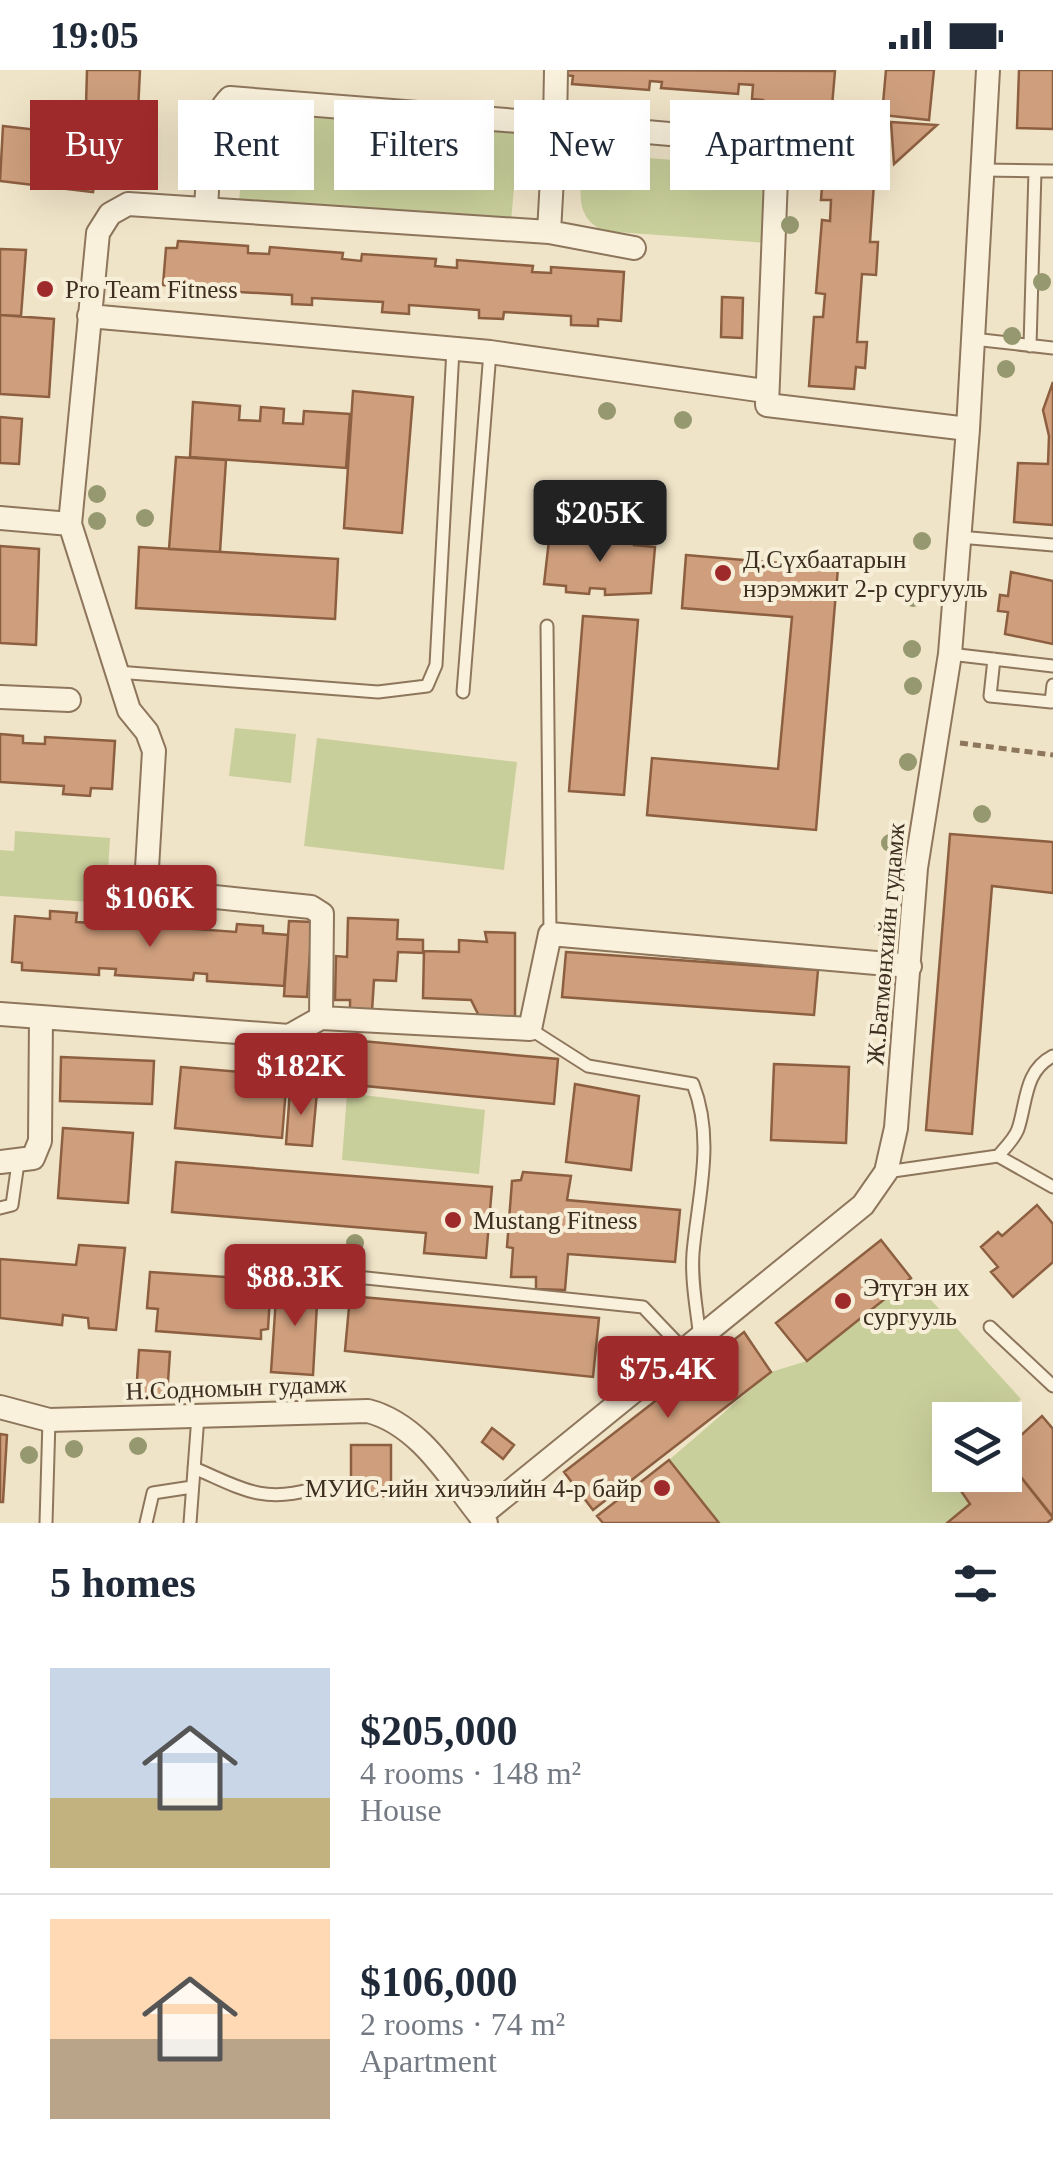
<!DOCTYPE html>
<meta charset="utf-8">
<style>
body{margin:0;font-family:Georgia,serif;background:#f2f2f3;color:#1f2937;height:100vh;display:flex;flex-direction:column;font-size:38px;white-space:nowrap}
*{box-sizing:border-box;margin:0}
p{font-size:32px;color:#747a83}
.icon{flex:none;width:55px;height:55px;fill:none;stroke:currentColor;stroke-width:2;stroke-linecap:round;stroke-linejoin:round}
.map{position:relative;height:1453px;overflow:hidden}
.panel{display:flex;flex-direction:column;background:#fff;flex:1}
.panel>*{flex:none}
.hud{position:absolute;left:30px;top:30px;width:995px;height:90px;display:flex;gap:20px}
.tools{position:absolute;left:932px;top:1332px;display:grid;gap:20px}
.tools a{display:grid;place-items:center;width:90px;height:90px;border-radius:0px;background:#fff;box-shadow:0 10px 40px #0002;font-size:50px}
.price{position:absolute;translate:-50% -85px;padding:0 22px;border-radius:10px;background:#9e2a2b;color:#fff;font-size:32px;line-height:65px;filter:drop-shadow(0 2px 5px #0008)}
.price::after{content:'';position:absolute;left:50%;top:60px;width:30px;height:22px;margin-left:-15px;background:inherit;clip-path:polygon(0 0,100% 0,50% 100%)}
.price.active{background:#222;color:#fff}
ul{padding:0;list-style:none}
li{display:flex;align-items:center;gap:30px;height:250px;padding:0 50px}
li+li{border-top:2px solid #e0e1e3}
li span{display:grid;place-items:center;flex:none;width:280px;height:200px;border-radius:0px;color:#555}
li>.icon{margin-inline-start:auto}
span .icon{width:120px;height:120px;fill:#fffc;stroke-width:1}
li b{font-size:42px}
h2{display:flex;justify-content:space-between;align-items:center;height:120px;padding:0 50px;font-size:42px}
.tag{padding:0 35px;border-radius:0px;background:#fff;box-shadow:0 10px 40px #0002;font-size:35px;line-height:90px}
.tag.active{background:#9e2a2b;color:#fff}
.status{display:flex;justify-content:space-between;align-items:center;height:70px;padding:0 50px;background:#fff;direction:ltr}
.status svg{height:28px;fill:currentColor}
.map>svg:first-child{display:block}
.green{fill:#c9cf9b}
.building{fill:#cf9f7d;stroke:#8d5f41;stroke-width:2.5}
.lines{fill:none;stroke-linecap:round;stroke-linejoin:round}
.service-casing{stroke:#8d765c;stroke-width:15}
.minor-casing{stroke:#8d765c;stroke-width:26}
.path{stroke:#8d765c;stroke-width:5;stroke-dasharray:8 5;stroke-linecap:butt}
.service{stroke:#faf1dc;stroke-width:11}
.minor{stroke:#faf1dc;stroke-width:22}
.tree{fill:#96986f}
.poi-dot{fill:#9e2a2b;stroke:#f7eed8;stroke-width:4}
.labels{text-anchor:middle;stroke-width:8;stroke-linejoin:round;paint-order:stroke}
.poi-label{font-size:25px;fill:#3d2e20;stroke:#f7eed8;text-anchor:start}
.street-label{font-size:25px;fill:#3d2e20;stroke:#f7eed8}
</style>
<div class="status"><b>19:05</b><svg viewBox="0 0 49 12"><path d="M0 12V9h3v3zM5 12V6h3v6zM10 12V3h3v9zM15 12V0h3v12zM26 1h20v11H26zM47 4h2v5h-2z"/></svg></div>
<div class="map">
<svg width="1053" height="1453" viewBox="0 0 1053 1453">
<rect width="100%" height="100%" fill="#f0e4c8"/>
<path class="green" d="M247 39 519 59 511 152 239 132Z
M584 83 713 93 734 110 771 113 767 173 603 161C571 145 582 115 584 83Z
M235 658 296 664 291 713 229 706Z
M317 668 517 692 504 800 304 776Z
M15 761 110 768 106 833 0 826V780L14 781Z
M347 1023 485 1040 479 1104 342 1090Z
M911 1208 1021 1329 1000 1350H950V1405H975L959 1418 970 1434 947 1453H719L669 1390 771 1302 807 1291Z"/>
<path class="building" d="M140 0 138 41 86 36 87 0Z
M564 0 835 1 831 48 761 42 763 30 752 29 753 15 739 14 738 24 661 18 662 12 650 11 649 20 572 14 573 6 564 5Z
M886 0H934L929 50 882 45Z
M1019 0H1053V59L1017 58Z
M832 49 872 52 870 83 882 84 881 113H874L870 172H878L876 205 862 204 857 272H867L865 298 856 297 854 319 809 316 814 247H823L825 224 816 223 822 150 830 151 831 130H821L826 61 831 62Z
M255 51 297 56 291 101 249 96Z
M891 52 937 55 894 94Z
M3 56 99 67 93 122 0 111Z
M178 171 248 176V183L269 184 270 177 343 183 342 189 361 191 362 184 436 189 435 196 457 198V190L533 196 532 202 551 203V197L624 202 621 251 598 249V256L571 255V246L504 242 503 249 479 248V240L409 235V244L382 242 383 232 312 228V235L292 234V225L221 221V228L197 227 198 218 163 215 166 178H177Z
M0 179 26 180 21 246 0 245Z
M722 227 743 228 742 268 721 267Z
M0 245 54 249 49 327 0 324Z
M1053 312V455L1014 452 1018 393 1048 394 1049 366 1043 340Z
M353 321 413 327 402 463 344 458Z
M193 332 240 336 239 350 260 351 261 337 284 339 283 353 303 354 304 341 350 344 346 398 190 387Z
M0 347 22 349 19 394 0 393Z
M176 387 226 390 220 482 169 479Z
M602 461 610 468 633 470 634 475 655 477 651 523 605 525V519L590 518 589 524 566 522V516L544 514 549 470 569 471 570 464 593 467Z
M0 476 39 479 36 575 0 573Z
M139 477 338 489 335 549 136 538Z
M686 485 838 498 816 760 647 745 652 688 778 699 792 547 682 538Z
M1011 502 1053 511V574L1005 564 1008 542 998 541 1000 525 1008 526Z
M583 546 638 550 624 725 569 721Z
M0 664 23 666V673L45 674V667L115 671 112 719 91 718 90 726 63 724 64 716 0 712Z
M950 764 1053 772V823L992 816 972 1064 926 1060Z
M50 841 77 843 76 852 144 856V850L168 851 169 857 236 862 237 854 263 856V863L288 865 284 916 207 911V904L194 903 193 910 115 905 116 899 99 898V905L22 900V893L12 892 15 846 50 849Z
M348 848 398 850 397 869 423 870V883L398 882 396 911 374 910 372 941H350V930H335L336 886 347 887Z
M289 851 312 852 307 927 284 926Z
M485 862 515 863V949L482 952 471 930 423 928 424 881 459 882V870L487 872Z
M566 882 818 900 814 945 562 927Z
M306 966 558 989 554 1034 302 1010Z
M61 987 154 991 152 1034 60 1031Z
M774 994 849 997 846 1073 771 1070Z
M181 997 287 1006 282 1068 175 1058Z
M575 1014 639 1026 631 1100 566 1092Z
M290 1020 317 1022 312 1076 286 1074Z
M63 1058 133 1063 128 1133 58 1128Z
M176 1092 492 1117 486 1188 424 1183 426 1163 172 1142Z
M523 1102 571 1106 567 1130 680 1140 675 1192 568 1184 565 1220 536 1219V1207H511L513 1178 507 1177 512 1111 521 1110Z
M1037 1135 1053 1154V1192L1013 1227 991 1202 998 1197 981 1177 998 1162 1002 1166Z
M881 1170 911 1208 807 1291 776 1253Z
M79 1175 125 1178 116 1260 89 1258 88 1248 63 1245 62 1255 0 1248V1189L76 1195Z
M150 1202 271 1210 268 1259 261 1260V1269L156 1261 158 1239 147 1238Z
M277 1213 318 1216 313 1305 271 1302Z
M350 1226 599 1248 593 1307 345 1281Z
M744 1262 771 1302 593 1440 564 1402Z
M139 1280 170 1282 167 1327 136 1325Z
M1042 1346 1053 1359V1447L1005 1387V1380Z
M492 1358 514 1375 503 1389 482 1372Z
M0 1364 7 1365 3 1432H0Z
M351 1375H391V1426L351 1427Z
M1005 1387 1053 1448 1047 1453H947L970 1434 959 1418 975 1405H1005Z
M669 1390 719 1453H603L597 1446Z"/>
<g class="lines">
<g class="service-casing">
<path id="service" d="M982 100 1053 101
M973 269 1053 278
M1030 276 1035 101
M959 467 1053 475
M547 556 550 864
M950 584 1053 596
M994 589 990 626 1051 632 1053 615
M117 602 378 622 427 616 436 595 453 279
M463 622 490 282
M530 959 588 996 693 1014C715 1070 698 1126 693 1183 691 1212 697 1240 700 1269
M998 1086 1053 1117
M886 1102 998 1086C1005 1078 1015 1068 1018 1059 1027 1032 1024 1001 1053 986
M0 1138 12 1135 18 1093
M366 1208 643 1237 686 1282
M990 1257 1053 1316
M194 1398C239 1417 261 1434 312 1419
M46 1453 49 1350
M146 1453 153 1423 192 1417
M190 1453 198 1346"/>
</g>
<g class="minor-casing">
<path id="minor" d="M556 0 555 54 773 73 777 83 767 335 968 359
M206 138C209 104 204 54 230 28L555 54 549 162
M89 246 490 282 765 321
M0 448 70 454
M0 627 69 630
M0 944 41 947 40 1071 33 1088 0 1092
M41 947 289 966 321 948 530 959 550 864 910 896
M321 948 322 844 311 837 157 821 146 815 154 681 147 662 129 640 70 454 98 163 110 144 128 134 549 162 634 178
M0 1337 49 1350 368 1341C422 1355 452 1412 486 1453
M480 1446 863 1135 886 1102 896 1058 916 798 950 584 968 359 988 0"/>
</g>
<path class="path" d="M960 673 1053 685"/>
<use href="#service" class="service"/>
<use href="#minor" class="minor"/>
</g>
<g class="tree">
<circle cx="790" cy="155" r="9"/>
<circle cx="1042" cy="212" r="9"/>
<circle cx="1012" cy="266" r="9"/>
<circle cx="1006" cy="299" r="9"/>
<circle cx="607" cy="341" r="9"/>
<circle cx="683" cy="350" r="9"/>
<circle cx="97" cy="424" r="9"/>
<circle cx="145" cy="448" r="9"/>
<circle cx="97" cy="451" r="9"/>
<circle cx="922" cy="471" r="9"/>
<circle cx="913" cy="528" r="9"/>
<circle cx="912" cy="579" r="9"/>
<circle cx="913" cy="616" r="9"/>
<circle cx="908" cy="692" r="9"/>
<circle cx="982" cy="744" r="9"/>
<circle cx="890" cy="773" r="9"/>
<circle cx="111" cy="847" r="9"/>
<circle cx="883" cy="858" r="9"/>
<circle cx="355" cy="1173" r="9"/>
<circle cx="138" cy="1376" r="9"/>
<circle cx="74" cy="1379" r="9"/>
<circle cx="29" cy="1385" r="9"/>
</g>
<g class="poi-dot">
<circle cx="45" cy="219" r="10"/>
<circle cx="723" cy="503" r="10"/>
<circle cx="453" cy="1150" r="10"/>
<circle cx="843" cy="1231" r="10"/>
<circle cx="662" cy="1418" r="10"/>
</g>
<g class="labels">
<g class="poi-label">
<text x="65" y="228">Pro Team Fitness</text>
<text x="743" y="498">Д.Сүхбаатарын<tspan x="743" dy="29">нэрэмжит 2-р сургууль</tspan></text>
<text x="473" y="1159">Mustang Fitness</text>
<text x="863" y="1226">Этүгэн их<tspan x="863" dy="29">сургууль</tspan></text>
<text x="642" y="1427" text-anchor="end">МУИС-ийн хичээлийн 4-р байр</text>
</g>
<g class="street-label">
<text transform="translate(885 874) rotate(-85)" y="9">Ж.Батмөнхийн гудамж</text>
<text transform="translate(236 1317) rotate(-2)" y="9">Н.Содномын гудамж</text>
</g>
</g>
</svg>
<div class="tools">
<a><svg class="icon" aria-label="layers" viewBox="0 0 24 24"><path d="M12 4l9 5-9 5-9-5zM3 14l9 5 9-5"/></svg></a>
</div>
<b class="price active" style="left:600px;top:495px">$205K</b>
<b class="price" style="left:150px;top:880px">$106K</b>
<b class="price" style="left:301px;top:1048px">$182K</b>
<b class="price" style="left:295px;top:1259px">$88.3K</b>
<b class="price" style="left:668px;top:1351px">$75.4K</b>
<div class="hud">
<a class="tag active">Buy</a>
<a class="tag">Rent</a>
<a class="tag">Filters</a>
<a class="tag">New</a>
<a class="tag">Apartment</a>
</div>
</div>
<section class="panel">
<h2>5 homes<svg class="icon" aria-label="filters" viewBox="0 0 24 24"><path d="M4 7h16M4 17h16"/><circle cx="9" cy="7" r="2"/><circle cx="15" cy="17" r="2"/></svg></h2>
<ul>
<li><span style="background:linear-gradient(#c9d6e8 65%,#c2b280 0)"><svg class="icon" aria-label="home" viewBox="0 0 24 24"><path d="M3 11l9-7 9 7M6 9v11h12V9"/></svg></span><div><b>$205,000</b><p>4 rooms · 148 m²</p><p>House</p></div></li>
<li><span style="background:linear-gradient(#ffd9b3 60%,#b9a48a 0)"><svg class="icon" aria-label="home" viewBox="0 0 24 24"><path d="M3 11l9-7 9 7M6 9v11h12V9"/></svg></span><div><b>$106,000</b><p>2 rooms · 74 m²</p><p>Apartment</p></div></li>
</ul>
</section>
